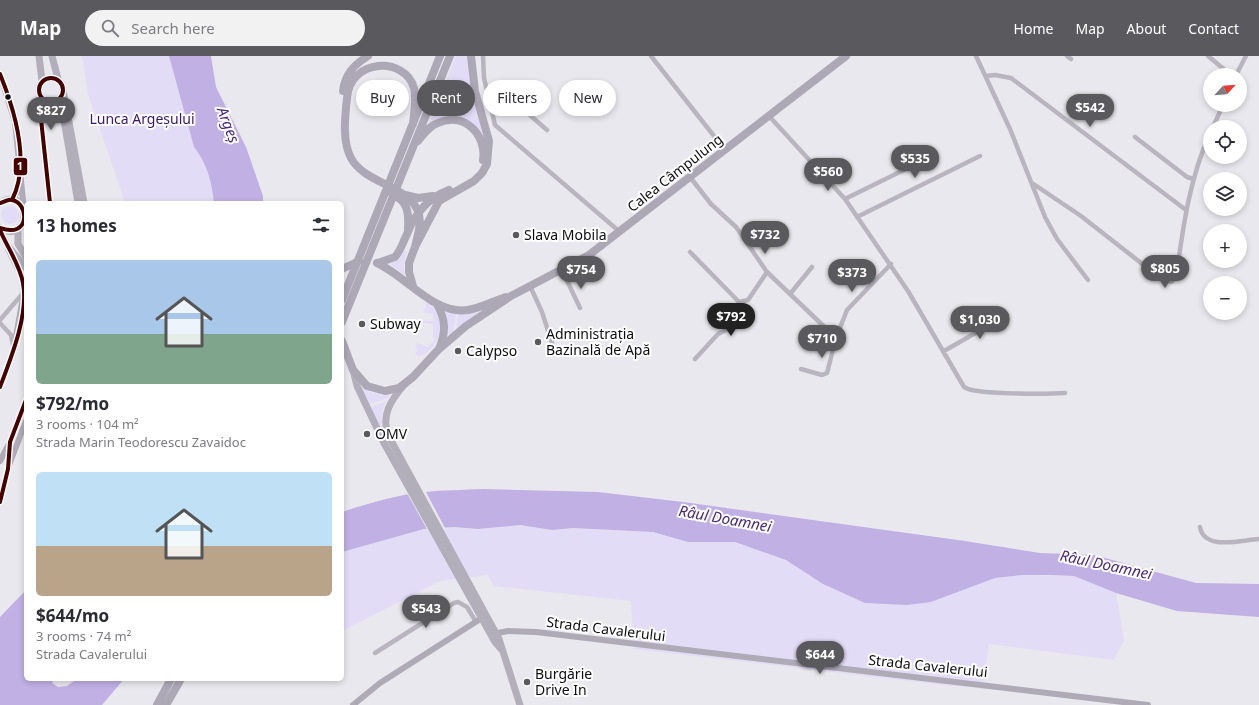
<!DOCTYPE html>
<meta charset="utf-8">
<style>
body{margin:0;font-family:"Noto Sans",sans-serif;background:#f2f2f3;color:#2b2b33;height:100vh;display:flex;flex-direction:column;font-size:15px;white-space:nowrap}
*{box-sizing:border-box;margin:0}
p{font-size:13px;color:#7c7c81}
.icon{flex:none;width:22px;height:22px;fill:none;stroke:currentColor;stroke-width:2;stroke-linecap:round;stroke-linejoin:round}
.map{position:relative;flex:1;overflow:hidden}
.panel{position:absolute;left:24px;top:145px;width:320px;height:480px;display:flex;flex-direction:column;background:#fff;border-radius:6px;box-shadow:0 2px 6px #0003}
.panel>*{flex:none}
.hud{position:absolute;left:356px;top:24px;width:380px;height:36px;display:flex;gap:8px}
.needle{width:26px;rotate:64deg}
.buttons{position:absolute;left:1203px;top:12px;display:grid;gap:8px}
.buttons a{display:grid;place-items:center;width:44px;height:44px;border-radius:50%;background:#fff;box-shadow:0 2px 6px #0003;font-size:20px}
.price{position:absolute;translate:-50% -34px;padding:0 9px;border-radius:14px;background:#5a595e;color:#fff;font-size:13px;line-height:26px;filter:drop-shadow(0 1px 2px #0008)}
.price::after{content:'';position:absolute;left:50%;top:24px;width:12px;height:9px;margin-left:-6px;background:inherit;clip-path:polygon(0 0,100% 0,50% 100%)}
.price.selected{background:#222;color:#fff}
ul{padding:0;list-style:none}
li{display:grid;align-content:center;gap:8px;height:212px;padding:0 12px}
li span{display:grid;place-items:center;height:124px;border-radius:6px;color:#555}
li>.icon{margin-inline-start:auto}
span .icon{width:72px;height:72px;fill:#fffc;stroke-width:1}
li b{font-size:17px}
h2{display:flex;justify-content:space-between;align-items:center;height:48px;padding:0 12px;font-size:17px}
.chip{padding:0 14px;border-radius:18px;background:#fff;box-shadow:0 2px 6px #0003;font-size:14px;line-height:36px}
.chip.selected{background:#5a595e;color:#fff}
header{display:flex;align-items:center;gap:24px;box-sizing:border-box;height:56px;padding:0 20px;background:#5a595e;color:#fff}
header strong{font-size:19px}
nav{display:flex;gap:22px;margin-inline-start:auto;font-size:14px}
.search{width:280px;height:36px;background:#f2f2f3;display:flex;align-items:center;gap:10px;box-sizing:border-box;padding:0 14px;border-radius:22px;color:#7c7c81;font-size:15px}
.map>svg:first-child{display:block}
.green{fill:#e3dcf6}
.water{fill:#c0b0e4}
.pier{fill:#e9e8ee}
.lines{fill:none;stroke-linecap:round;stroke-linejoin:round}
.street{stroke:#b8b5bf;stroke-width:4.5}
.secondary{stroke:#aeabb7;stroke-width:6}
.primary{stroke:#b2aeba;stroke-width:7}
.highway{stroke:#ada8b6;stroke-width:8}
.bus-1-casing{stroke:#fff;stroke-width:7}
.bus-1{stroke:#460101;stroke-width:4}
.bus-dot{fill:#0d0c10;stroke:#fff;stroke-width:1.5}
.poi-dot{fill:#5a595e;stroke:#fff;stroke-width:1.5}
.labels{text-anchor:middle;stroke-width:4;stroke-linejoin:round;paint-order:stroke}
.park-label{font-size:14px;fill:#3b166a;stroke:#fff}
.street-label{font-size:14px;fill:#0d0c10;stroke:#fff}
.poi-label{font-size:14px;fill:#0d0c10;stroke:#fff;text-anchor:start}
.water-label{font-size:15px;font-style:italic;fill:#49277b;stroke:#fff}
.line-badge{stroke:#fff;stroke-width:1.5}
.badge-label{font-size:11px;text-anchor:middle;font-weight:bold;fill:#fff}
</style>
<header>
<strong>Map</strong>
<div class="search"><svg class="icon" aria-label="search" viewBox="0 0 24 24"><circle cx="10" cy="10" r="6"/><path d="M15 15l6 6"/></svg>Search here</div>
<nav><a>Home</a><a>Map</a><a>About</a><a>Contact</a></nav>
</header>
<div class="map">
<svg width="1259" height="649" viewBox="0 0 1259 649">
<rect width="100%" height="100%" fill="#e9e8ee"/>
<path class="green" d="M82 0H169L194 91C207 107 212 127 214 147H125L88 38Z
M456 0H470L487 90 460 63 427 72Z
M1 159a9 9 0 1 1 18 0a9 9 0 1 1-18 0Z
M404 195 407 196 403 210 405 219 390 208 400 203Z
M426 244C442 258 445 276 431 293 426 298 422 301 415 299L418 293 415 292 417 287 428 291 435 283 433 281V268L417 266V264L433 265V258L423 256 426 249Z
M446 255 456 258 453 277 449 280Z
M481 255 456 274 458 258Z
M359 329 372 337 390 339 388 342 368 349Z
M386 345C376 367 386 376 392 396L369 352Z
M520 469 552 474 573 472 653 476 688 486H735L786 504 823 528 865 547 931 546 995 522 1022 519 1074 520 1116 537 1124 584 1114 604 989 588 983 631 953 630 634 593 631 545 494 530 488 519 440 525 342 575V496L424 473 454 471 478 473Z"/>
<path class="water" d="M169 0H211L216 31 246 91 263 140V147H214C212 127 207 107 194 91Z
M484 433 598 436 683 446 965 485 1040 497 1094 499 1196 527 1259 528V561L1177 555 1116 537 1074 520 1051 519H1022L995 522 931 546 907 549 865 547 823 528 786 504 735 486H688L653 476 573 472 552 474 520 469 478 473 454 471 424 473 342 496V456C369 447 397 439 425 436 444 434 464 434 484 433Z
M26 534V623H54L52 627 58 631 67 630 77 623H124L102 649H0V561Z"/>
<path class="pier" d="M425 434 446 474 428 475 407 437Z"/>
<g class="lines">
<path class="street" d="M483 0 484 22 495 69 620 176
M651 0 725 94
M976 0 1010 73 1045 161 1057 183 1088 224
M1067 0 1071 3
M1208 0 1231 19
M1236 19 1246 0
M986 20 995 19 1011 22 1186 154
M488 38 494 32 500 33 547 74
M769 60 845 143 908 235 964 331C973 339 1050 338 1065 337
M1213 71 1223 49
M1135 81 1187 121 1193 123
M690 121 711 148 736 171 767 216 836 282
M1032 127 1081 160 1159 221 1171 226 1176 222C1183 172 1189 124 1210 77
M845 143 920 106
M857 161 980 100
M690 196 739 246 748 244 767 216
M562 214 580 252
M530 230 542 256 555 296
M790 238 812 211
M0 264 24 236
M0 267 11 279 13 289
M944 295 1007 259
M695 303 718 278 726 274 743 252 742 246
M801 313 822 319 827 317 836 282 847 254 891 208
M1200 471C1204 495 1241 484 1259 483
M375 597 454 547 458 546 467 551 476 566"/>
<path class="secondary" d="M0 18 15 66 24 154
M40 40 38 49 41 63 50 147
M41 62 44 52 51 46
M12 144 17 136 20 128
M0 331 13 297 24 236 22 221 8 193
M0 405 10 386 26 344
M0 446 9 409 26 365
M492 578 508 575 536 576 1148 649
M353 649 380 627 485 560"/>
<path class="primary" d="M39 0 42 25
M52 0 58 23
M39 34a12 12 0 1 1 24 0a12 12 0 1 1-24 0Z
M63 34 84 147
M56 45 63 58 78 147
M0 147C32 127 32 191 0 172
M18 172V188L26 201
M0 174 7 189 26 212
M353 314 357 330 384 387 495 586 501 593
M404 329C391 344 381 359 388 379L499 583 520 649"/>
<path class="highway" d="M343 35C345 18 354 9 368 0
M413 68C414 56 417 43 414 32 405 0 350 2 347 42 345 61 342 85 351 102 366 131 420 129 420 167 419 175 417 183 415 191
M418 85C424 78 429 70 438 67 463 55 487 78 483 104
M392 138C408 145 409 157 408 173
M405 139 418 142 433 140
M377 207C406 220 434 259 468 254 481 252 493 245 506 241
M378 207 395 201C401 194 403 186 407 178 415 157 428 142 449 134
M342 213 359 205
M413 230 409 216V207L415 191 439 145 474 125 482 117 487 108 489 85 475 35 471 0
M342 244 440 0
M437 248C446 264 446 277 439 293
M342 266 450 0
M342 285 353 314 367 330 385 335 399 332 413 321 438 294 466 270 511 240 589 199 846 0
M157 649 171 623
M166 649 181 623"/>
<g class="bus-1-casing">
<path id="bus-1" d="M0 18C15 55 31 107 12 144
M39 34a12 12 0 1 1 24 0a12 12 0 1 1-24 0Z
M0 147C4 146 8 143 12 144 29 147 31 183 0 172
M50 147 41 63 44 52 51 46
M0 174C7 191 20 209 23 227 29 258 11 302 0 331
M0 446 8 413 10 386 26 344"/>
</g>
<use href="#bus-1" class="bus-1"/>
</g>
<circle class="bus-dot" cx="8" cy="41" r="3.5"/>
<g class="poi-dot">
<circle cx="516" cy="179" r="4"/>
<circle cx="362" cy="268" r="4"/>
<circle cx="538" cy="286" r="4"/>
<circle cx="458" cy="295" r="4"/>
<circle cx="367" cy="378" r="4"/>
<circle cx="527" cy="626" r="4"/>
</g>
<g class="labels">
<g class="park-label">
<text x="142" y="68">Lunca Argeșului</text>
</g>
<g class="street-label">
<text transform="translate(675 117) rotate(-38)" y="5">Calea Câmpulung</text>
<text transform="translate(606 573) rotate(7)" y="5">Strada Cavalerului</text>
<text transform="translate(928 610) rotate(6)" y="5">Strada Cavalerului</text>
</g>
<g class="poi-label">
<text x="524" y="184">Slava Mobila</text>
<text x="370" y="273">Subway</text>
<text x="546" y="283">Administrația<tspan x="546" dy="16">Bazinală de Apă</tspan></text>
<text x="466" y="300">Calypso</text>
<text x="375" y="383">OMV</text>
<text x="535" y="623">Burgărie<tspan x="535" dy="16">Drive In</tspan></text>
</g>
<g class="water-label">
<text transform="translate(228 69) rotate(69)" y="5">Argeș</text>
<text transform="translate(725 463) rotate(10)" y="5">Râul Doamnei</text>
<text transform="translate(1106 509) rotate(12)" y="5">Râul Doamnei</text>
</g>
</g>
<rect class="line-badge" x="13" y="101" width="15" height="19" rx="4" fill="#460101"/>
<g class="badge-label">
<text x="20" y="114">1</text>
</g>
</svg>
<div class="buttons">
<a><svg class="needle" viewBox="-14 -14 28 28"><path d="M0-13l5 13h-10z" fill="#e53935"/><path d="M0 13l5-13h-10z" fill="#7c7c81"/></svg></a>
<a><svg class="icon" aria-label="locate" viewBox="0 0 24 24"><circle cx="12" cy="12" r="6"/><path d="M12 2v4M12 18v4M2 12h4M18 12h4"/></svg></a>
<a><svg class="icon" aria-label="layers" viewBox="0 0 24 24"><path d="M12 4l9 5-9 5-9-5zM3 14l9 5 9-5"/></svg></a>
<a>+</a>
<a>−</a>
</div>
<b class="price" style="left:1090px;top:72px">$542</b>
<b class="price" style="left:51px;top:75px">$827</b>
<b class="price" style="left:915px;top:123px">$535</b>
<b class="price" style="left:828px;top:136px">$560</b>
<b class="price" style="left:765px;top:199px">$732</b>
<b class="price" style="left:1165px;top:233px">$805</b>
<b class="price" style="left:581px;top:234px">$754</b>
<b class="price" style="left:852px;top:237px">$373</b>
<b class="price selected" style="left:731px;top:281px">$792</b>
<b class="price" style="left:980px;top:284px">$1,030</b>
<b class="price" style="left:822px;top:303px">$710</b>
<b class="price" style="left:426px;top:573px">$543</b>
<b class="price" style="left:820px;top:619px">$644</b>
<div class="hud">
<a class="chip">Buy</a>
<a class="chip selected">Rent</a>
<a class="chip">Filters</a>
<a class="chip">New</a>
</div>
<section class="panel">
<h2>13 homes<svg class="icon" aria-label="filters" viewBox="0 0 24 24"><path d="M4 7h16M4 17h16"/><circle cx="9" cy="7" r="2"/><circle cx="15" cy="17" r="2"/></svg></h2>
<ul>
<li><span style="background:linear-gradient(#a9c7e8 60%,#7fa58c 0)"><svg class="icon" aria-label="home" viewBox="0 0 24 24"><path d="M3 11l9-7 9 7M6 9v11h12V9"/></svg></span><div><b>$792/mo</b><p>3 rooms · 104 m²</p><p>Strada Marin Teodorescu Zavaidoc</p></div></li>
<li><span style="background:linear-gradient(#bfe0f5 60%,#b9a48a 0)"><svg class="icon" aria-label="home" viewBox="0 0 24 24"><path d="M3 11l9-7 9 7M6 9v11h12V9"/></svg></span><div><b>$644/mo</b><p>3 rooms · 74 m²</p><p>Strada Cavalerului</p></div></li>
</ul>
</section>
</div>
